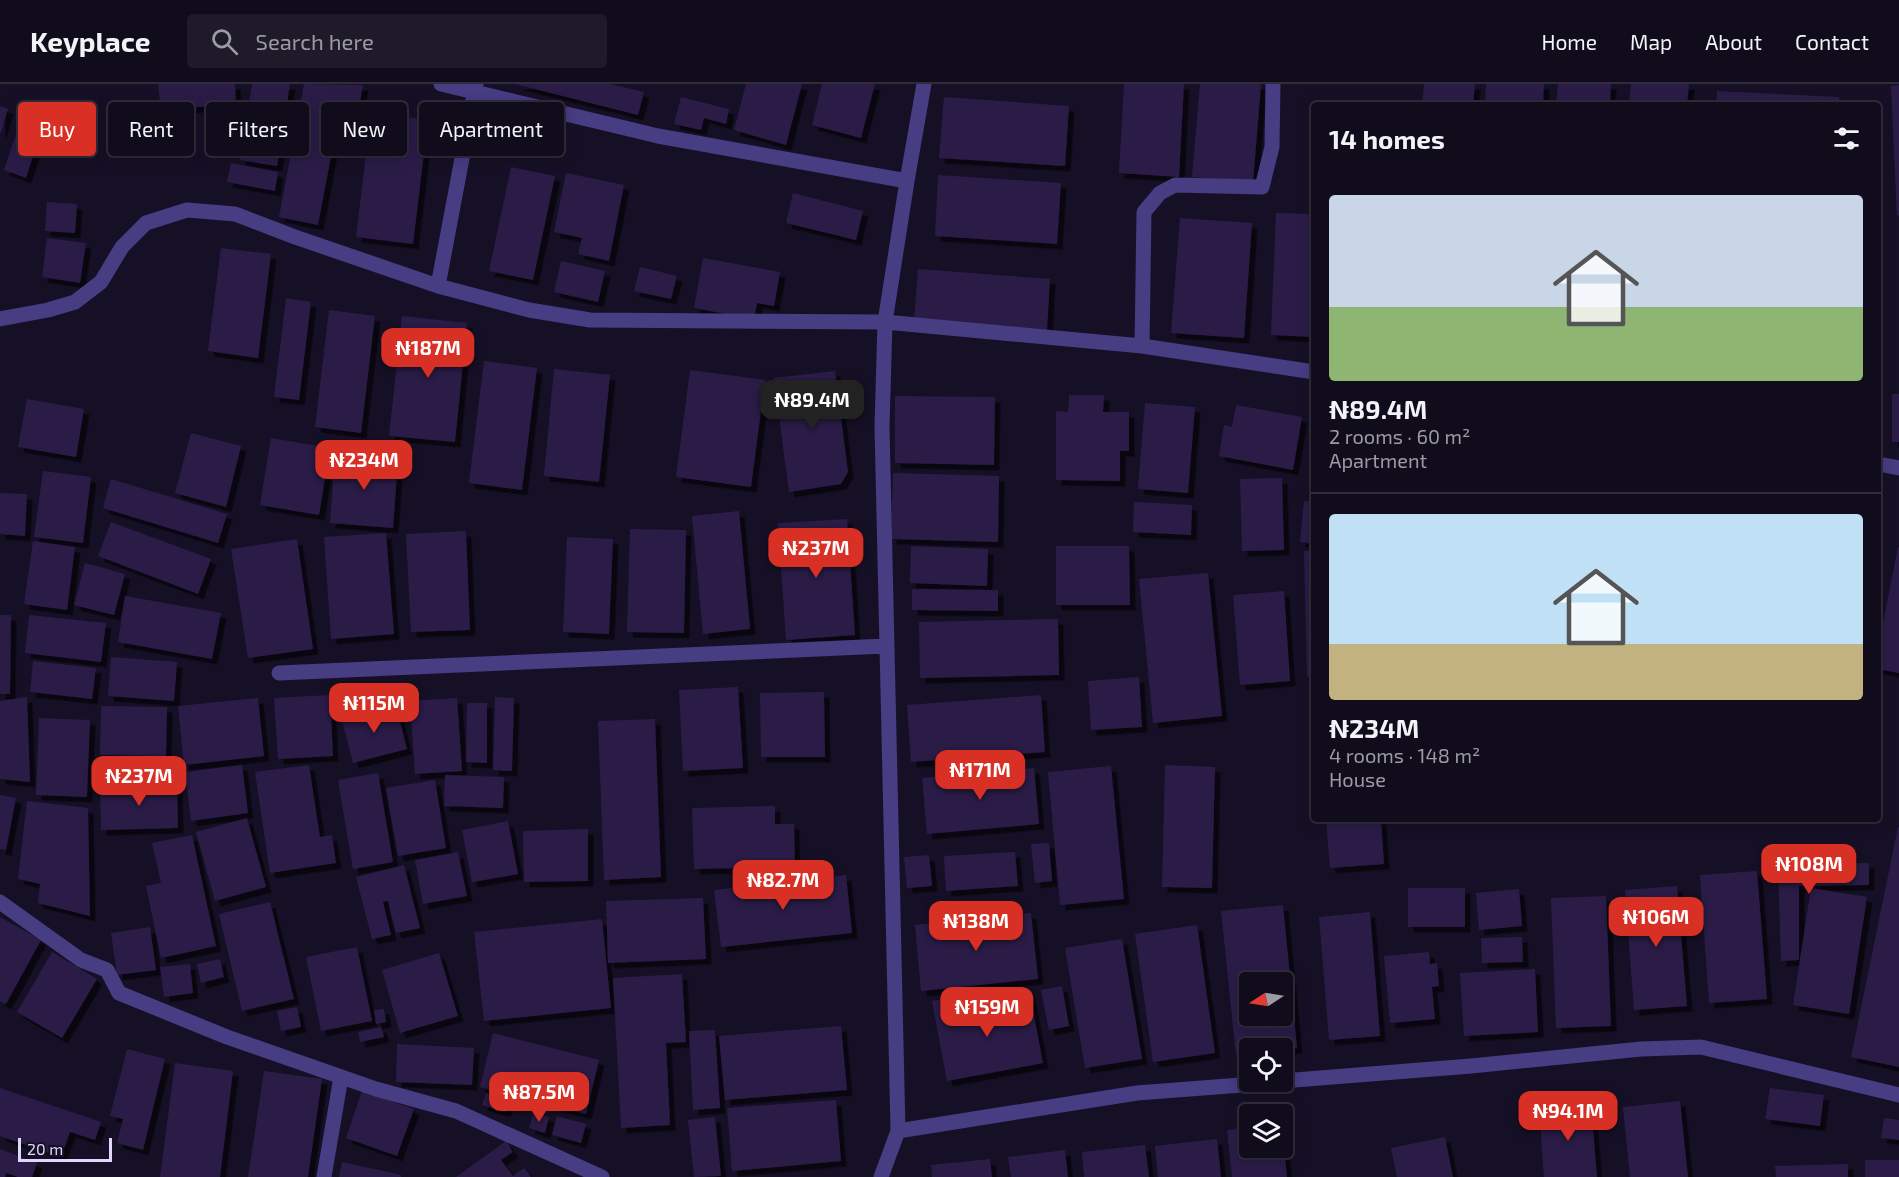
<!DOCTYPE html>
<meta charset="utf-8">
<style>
body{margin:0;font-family:"Exo 2",sans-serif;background:#1e1a29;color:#f1f3f6;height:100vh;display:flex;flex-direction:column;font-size:22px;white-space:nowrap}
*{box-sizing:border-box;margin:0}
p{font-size:20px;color:#9c9ba3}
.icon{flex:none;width:33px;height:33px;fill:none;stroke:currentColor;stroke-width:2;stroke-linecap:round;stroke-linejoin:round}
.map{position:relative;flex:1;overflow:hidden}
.details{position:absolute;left:1311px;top:18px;width:570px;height:720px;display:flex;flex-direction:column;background:#100c1c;border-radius:6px;box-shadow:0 3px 15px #0003,0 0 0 2px #302c3b}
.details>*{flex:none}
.guide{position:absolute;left:18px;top:18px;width:570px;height:54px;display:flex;gap:12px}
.needle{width:39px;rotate:258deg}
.buttons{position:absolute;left:1239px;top:888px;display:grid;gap:12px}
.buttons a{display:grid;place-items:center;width:54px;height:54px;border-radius:6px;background:#100c1c;box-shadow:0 3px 15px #0003,0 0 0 2px #302c3b;font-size:30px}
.scale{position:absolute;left:18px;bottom:15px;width:94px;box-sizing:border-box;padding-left:6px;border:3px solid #dfd7fd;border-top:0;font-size:16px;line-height:21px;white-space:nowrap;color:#dfd7fd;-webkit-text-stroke:4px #161026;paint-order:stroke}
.price{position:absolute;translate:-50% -51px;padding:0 14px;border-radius:12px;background:#d93025;color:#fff;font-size:20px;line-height:39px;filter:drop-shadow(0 2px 3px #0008)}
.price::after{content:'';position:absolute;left:50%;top:36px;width:18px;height:14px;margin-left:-9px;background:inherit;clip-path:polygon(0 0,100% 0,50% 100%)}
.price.selected{background:#222;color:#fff}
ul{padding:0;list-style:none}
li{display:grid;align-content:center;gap:12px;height:318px;padding:0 18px}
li+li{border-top:2px solid #302c3b}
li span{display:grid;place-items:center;height:186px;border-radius:6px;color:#555}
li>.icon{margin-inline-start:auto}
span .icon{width:108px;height:108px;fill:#fffc;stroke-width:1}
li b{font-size:26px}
h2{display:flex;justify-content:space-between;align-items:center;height:72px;padding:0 18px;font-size:26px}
.pill{padding:0 21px;border-radius:6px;background:#100c1c;box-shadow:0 3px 15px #0003,0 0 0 2px #302c3b;font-size:21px;line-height:54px}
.pill.selected{background:#d93025;color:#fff}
header{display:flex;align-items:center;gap:36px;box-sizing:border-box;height:84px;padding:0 30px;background:#100c1c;border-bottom:2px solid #302c3b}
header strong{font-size:28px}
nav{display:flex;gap:33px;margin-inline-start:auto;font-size:21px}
.search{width:420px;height:54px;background:#1e1a29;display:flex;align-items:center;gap:15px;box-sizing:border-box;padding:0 21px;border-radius:6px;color:#9c9ba3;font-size:22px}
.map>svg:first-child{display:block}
.building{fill:#291d46;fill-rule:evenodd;filter:url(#shadow)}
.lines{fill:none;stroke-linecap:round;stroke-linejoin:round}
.minor{stroke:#463d83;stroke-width:15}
</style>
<header>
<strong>Keyplace</strong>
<div class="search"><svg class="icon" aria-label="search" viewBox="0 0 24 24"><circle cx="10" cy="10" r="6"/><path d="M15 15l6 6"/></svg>Search here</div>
<nav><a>Home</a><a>Map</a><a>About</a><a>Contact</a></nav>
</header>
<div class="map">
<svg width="1899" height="1093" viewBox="0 0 1899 1093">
<defs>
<filter id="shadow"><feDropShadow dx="5.5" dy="5.5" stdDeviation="0" flood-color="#0009"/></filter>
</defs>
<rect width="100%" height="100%" fill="#161026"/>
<path class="building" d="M158 0H235L236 20 161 26Z
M252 0H290L277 82 240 76Z
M304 0 363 1 357 34 339 30 318 141 279 133Z
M515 0H610L644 8 638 31Z
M746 0H802L786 61 734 46Z
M822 0H875L861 54 812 41Z
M1124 0H1184L1179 93 1119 89Z
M1200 0H1261L1253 98 1192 93Z
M1424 0H1475L1473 21H1422Z
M1486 0H1544L1543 21H1485Z
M1558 0H1611L1610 21H1556Z
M1631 0H1689L1687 21H1629Z
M1899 1V131L1897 132 1891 2Z
M1717 7 1839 13V21H1716Z
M681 13 729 25 726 40 704 34 701 46 674 40Z
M944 13 1069 22 1065 82 939 74Z
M0 22 8 25 1 49H0Z
M371 28 428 36 413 160 356 153Z
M15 53 37 60 26 94 4 86Z
M231 79 278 88 275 107 227 98Z
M511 83 555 92 533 196 489 187Z
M566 89 624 101 609 177 578 170 582 154 554 148Z
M938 91 1061 99 1057 160 935 152Z
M793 109 863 127 856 156 786 139Z
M47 118 77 120 75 149 45 147Z
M1276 129 1314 130V253L1271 251Z
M1180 134 1252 139 1244 254 1171 249Z
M47 154 86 159 80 199 42 193Z
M221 164 271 170 258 274 208 267Z
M703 174 780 188 774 222 757 219 754 235 694 224Z
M561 177 605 187 598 218 554 208Z
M640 183 677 192 671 215 634 207Z
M918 185 1050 195 1047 246 914 236Z
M286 214 311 218 299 316 274 313Z
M329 226 375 232 361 349 315 343Z
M402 232 467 239 455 358 389 352Z
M484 277 537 284 522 406 469 399Z
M554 285 610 291 599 398 544 392Z
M690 286 765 296 751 403 676 393Z
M835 287 848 388 841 400 789 408 774 294Z
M1892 310H1899V358H1892Z
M1069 311H1104L1103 328H1129V367H1120V397L1056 396V327L1068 328Z
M895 312 995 313 994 381 895 379Z
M27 315 84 325 76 373 18 363Z
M1145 319 1195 323 1188 409 1138 405Z
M1236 321 1302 333 1293 386 1219 372 1224 341 1232 343Z
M191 349 241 362 226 423 175 409Z
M271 354 330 364 319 431 260 421Z
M335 371 398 376 393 444 330 439Z
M43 387 91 393 83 459 34 453Z
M893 389 999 392 998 458 891 455Z
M1282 394 1284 466 1242 467 1240 395Z
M111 395 227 430 218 459 103 424Z
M0 409 27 410 25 452 0 450Z
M1304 417 1314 418V460L1300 458Z
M1134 418 1192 421 1191 451 1133 448Z
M739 427 750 545 703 550 692 432Z
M847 435 855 551 786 556 778 439Z
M111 438 211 475 198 510 98 472Z
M630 445 686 446 684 549 627 548Z
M466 447 470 546 411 548 406 450Z
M386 449 394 550 331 555 324 453Z
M567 453 613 455 609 550 563 548Z
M297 455 313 565 248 574 231 465Z
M33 457 75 463 67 526 24 520Z
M911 462 988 465 987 502 910 499Z
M1056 462H1129L1130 521H1056Z
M1898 463H1899V589L1878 585V564Z
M1304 467H1314V593H1307Z
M85 479 125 490 114 531 74 521Z
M1208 489 1222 632 1153 639 1139 495Z
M912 505 998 506V527L912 526Z
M1284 507 1290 597 1240 601 1233 511Z
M125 512 221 529 212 575 118 558Z
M0 531H11L10 610H0Z
M29 531 106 539 101 578 25 569Z
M1058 535 1059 591 920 594 919 538Z
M111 573 177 578 174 617 108 612Z
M33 577 96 584 92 615 30 608Z
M1139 593 1142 643 1091 646 1088 597Z
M738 603 743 684 683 687 679 606Z
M824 608 825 673H761L760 609Z
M330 611 333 672 278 675 274 614Z
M1041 611 1045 668 911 678 907 621Z
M27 613 30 698 0 695V617Z
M495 613 514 614 512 687 493 686Z
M258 614 264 672 184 681 178 622Z
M457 614 462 687 415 690 410 617Z
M467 619H487V679L466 678Z
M101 622 167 623 166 672 100 671Z
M396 622 407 665 353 679 342 636Z
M39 634 90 636 87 713 36 711Z
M655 635 661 793 604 796 598 637Z
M242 681 248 729 191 737 185 688Z
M309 681 320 753 332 751 336 779 270 789 255 688Z
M1165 681 1215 683 1212 804 1162 803Z
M1111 682 1124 815 1060 821 1048 688Z
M1034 684 1039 740 927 750 922 694Z
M378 689 393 778 353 785 338 696Z
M445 691 504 693 503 724 444 722Z
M435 696 446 764 398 772 386 704Z
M177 701 178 744 101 746 100 702Z
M0 711 16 714 6 766 0 765Z
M27 717 88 724 90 832 38 819 40 800 18 795Z
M775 722V740H794L795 783 694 785 692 724Z
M247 734 266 803 215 817 196 748Z
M1326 735H1381L1384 780 1330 784Z
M508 737 518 790 472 798 462 746Z
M1898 743H1899V983L1851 973Z
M588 745V797L524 798 523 747Z
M192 751 216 862 161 874 146 802 161 799 152 759Z
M1049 759 1052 797 1035 799 1031 760Z
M458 768 467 812 423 820 415 776Z
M1015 768 1018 802 946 807 944 772Z
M929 771 932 802 907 804 904 773Z
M1869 779V801L1799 802V876L1781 877 1778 781Z
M404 781 420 844 396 849 388 817 383 818 391 851 372 855 356 793Z
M1757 787 1767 915 1709 919 1700 791Z
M846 791 852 849 721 863 714 806Z
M1677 802 1687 922 1634 926 1625 806Z
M1408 804H1465V843H1408Z
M1811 804 1867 813 1849 930 1793 921Z
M1519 805 1522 842 1479 846 1476 809Z
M1606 812 1611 942 1556 944 1551 814Z
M703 814 706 875 608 879 606 817Z
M270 818 294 915 242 927 219 830Z
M1283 821 1297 964 1282 966V964H1250V969L1236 971 1221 827ZM1250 898H1282V932H1250Z
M1370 828 1380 952 1329 956 1319 833Z
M1031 829 1038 895 921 907 915 841Z
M0 833 41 856 6 920 0 917Z
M602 835 611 924 484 937 474 848Z
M1197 841 1215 969 1153 978 1135 850Z
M150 843 156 886 117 891 111 849Z
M1522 853 1523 878 1482 879 1481 854Z
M1122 855 1142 975 1085 984 1065 864Z
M357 863 372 937 321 947 306 873Z
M52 868 97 895 62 954 17 928Z
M1429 868 1430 880 1437 879 1439 902 1432 903 1435 935 1390 939 1384 872Z
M439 869 458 932 400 949 382 886Z
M220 875 224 893 201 899 197 880Z
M190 880 193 909 164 913 160 883Z
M1535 885 1538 948 1464 952 1460 889Z
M682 890 686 958 666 959 670 1041 621 1044 613 894Z
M1062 902 1069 942 1049 946 1041 906Z
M1029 906 1043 979 947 997 932 917 951 913 955 930 1017 918 1015 909Z
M297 923 301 943 281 947 277 927Z
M384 925 386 938 376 940 374 926Z
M841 942 847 1006 725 1016 719 952Z
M381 943 384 953 360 958 358 948Z
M715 946 720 1024 693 1026 689 947Z
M493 949 599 976 586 1030 480 1003Z
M397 960 474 964 472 1001 396 998Z
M127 965 165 975 143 1066 117 1059 123 1035 110 1032Z
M175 979 233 987 220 1093H160Z
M264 987 322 995 308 1093H248Z
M0 1004 101 1038 95 1056 70 1048 61 1073 0 1052Z
M1770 1004 1824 1011 1820 1042 1765 1035Z
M362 1007 414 1025 397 1072 346 1054Z
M486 1009 509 1017 505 1028 482 1021Z
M836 1016 841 1077 732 1087 727 1024Z
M1680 1017 1688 1093H1630L1623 1023Z
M1591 1020 1597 1093H1544L1539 1024Z
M534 1028 549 1033 545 1049 529 1044Z
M557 1032 586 1040 581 1059 552 1051Z
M715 1033 721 1092 694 1093 688 1036Z
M1884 1034 1899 1036V1056L1881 1054Z
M1250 1044V1064H1284L1287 1093H1232L1227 1046Z
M1445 1053 1453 1093H1397L1391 1064Z
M1217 1055 1221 1093H1158L1155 1062Z
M506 1057 513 1068 501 1076 513 1092 524 1084 531 1093H456Z
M1145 1061 1149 1093H1084L1082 1068Z
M0 1065 37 1079 32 1093H18L6 1089 5 1093H0Z
M1065 1066 1068 1093H1011L1008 1073Z
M990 1075 992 1093H932L931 1081Z
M1865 1076H1899V1093H1865Z
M342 1078 401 1091V1093H339Z
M1848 1080V1093H1776L1775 1082Z"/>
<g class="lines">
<path class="minor" d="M441 0 658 52 907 97
M438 202 476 0
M0 235 48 226 75 218 101 198 122 163 146 139 187 126 235 130 295 153 438 202 529 226 590 236 885 238 1142 262 1314 288
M1142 262 1144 128 1160 109 1175 101 1262 103 1272 63 1273 0
M1878 380 1899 384
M279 589 886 562
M0 818 81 876 107 886 119 909 227 953 376 1005 456 1027 602 1093
M1282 997 1471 982 1641 965 1701 963 1899 1011
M898 1047 1137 1009 1280 998
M324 1093 341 993
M881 1093 898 1047 882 343 885 238 907 97 924 0"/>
</g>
</svg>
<div class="buttons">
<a><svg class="needle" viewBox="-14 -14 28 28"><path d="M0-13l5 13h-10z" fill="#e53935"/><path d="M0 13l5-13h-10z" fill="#9c9ba3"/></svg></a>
<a><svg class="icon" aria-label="locate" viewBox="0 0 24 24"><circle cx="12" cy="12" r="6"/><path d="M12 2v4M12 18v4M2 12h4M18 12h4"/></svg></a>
<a><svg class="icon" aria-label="layers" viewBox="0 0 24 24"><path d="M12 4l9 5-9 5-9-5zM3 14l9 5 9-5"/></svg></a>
</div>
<div class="scale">20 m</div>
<b class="price" style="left:428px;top:295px">₦187M</b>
<b class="price selected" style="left:812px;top:347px">₦89.4M</b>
<b class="price" style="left:364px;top:407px">₦234M</b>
<b class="price" style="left:816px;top:495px">₦237M</b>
<b class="price" style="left:374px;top:650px">₦115M</b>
<b class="price" style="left:980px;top:717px">₦171M</b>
<b class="price" style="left:139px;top:723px">₦237M</b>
<b class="price" style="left:1809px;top:811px">₦108M</b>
<b class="price" style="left:783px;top:827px">₦82.7M</b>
<b class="price" style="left:1656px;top:864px">₦106M</b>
<b class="price" style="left:976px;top:868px">₦138M</b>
<b class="price" style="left:987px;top:954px">₦159M</b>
<b class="price" style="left:539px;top:1039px">₦87.5M</b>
<b class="price" style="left:1568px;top:1058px">₦94.1M</b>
<div class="guide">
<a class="pill selected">Buy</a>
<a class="pill">Rent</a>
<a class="pill">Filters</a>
<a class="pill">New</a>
<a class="pill">Apartment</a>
</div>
<section class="details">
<h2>14 homes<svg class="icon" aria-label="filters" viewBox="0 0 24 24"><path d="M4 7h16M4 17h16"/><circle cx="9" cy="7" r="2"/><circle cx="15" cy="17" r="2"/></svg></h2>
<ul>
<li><span style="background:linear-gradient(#c9d6e8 60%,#8fb573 0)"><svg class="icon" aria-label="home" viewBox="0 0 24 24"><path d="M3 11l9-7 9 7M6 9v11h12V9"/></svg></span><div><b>₦89.4M</b><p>2 rooms · 60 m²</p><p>Apartment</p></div></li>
<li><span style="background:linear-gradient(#bfe0f5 70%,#c2b280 0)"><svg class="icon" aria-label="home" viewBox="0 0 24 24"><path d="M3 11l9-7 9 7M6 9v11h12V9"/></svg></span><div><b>₦234M</b><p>4 rooms · 148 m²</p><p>House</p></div></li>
</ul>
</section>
</div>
